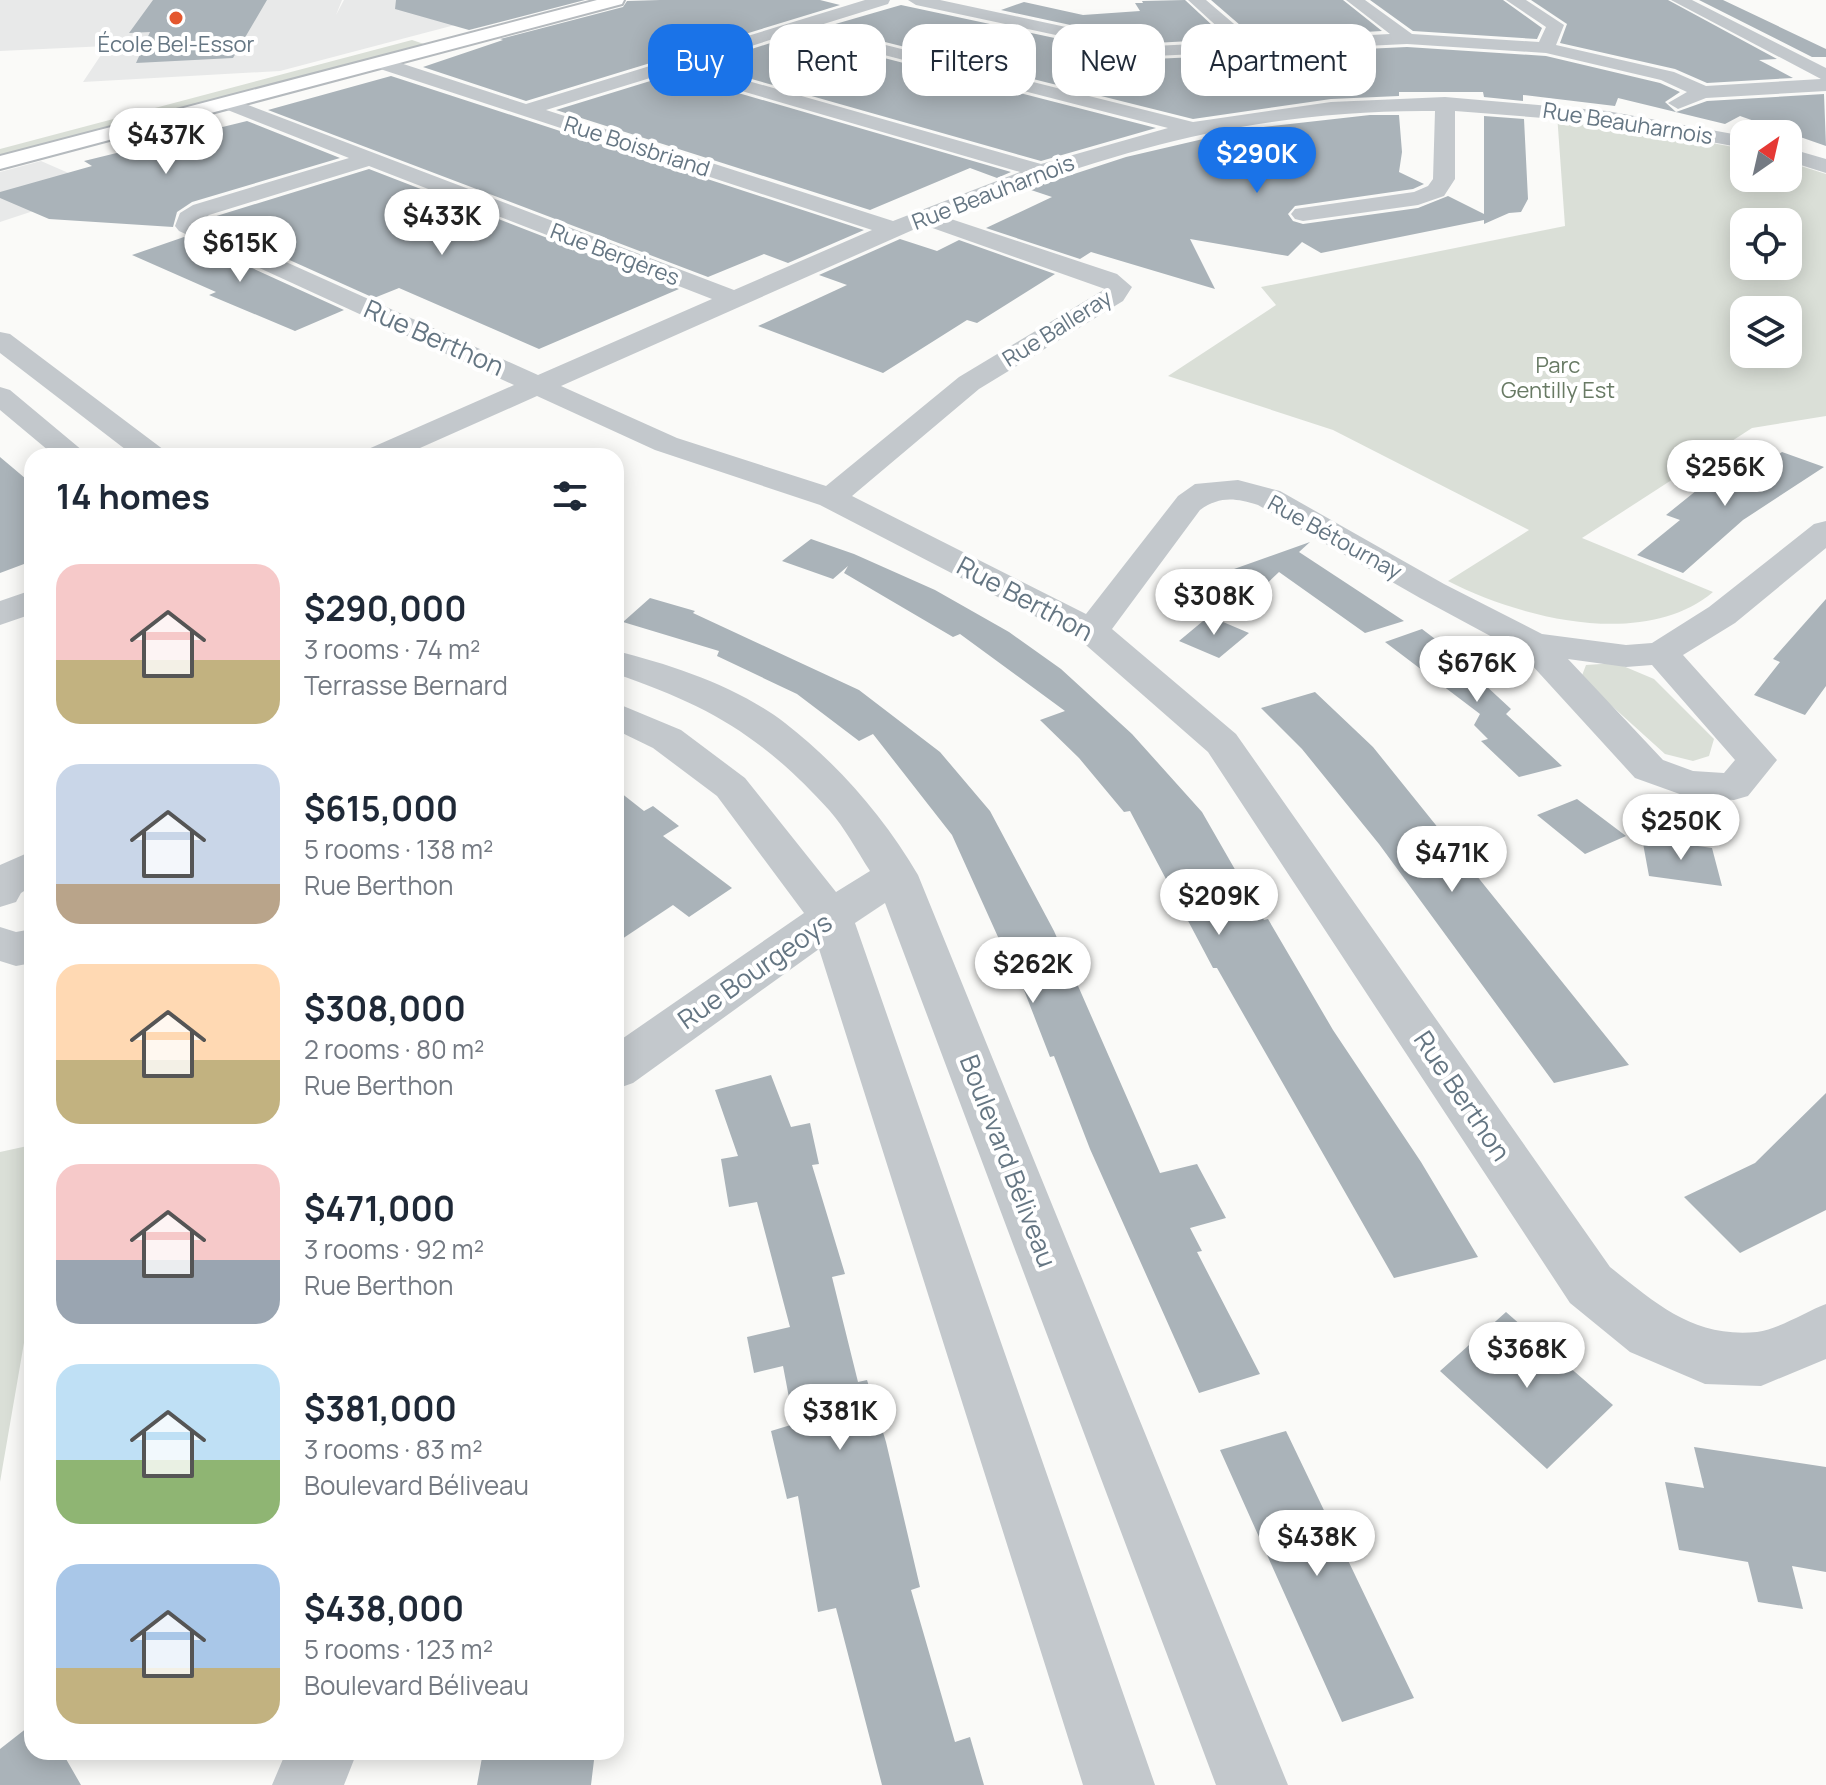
<!DOCTYPE html>
<meta charset="utf-8">
<style>
body{margin:0;font-family:Manrope,sans-serif;background:#f2f2f3;color:#1f2937;height:100vh;display:flex;flex-direction:column;font-size:30px;white-space:nowrap}
*{box-sizing:border-box;margin:0}
p{font-size:26px;color:#747a83}
.icon{flex:none;width:44px;height:44px;fill:none;stroke:currentColor;stroke-width:2;stroke-linecap:round;stroke-linejoin:round}
.map{position:relative;flex:1;overflow:hidden}
.sheet{position:absolute;left:24px;top:448px;width:600px;height:1312px;display:flex;flex-direction:column;background:#fff;border-radius:24px;box-shadow:0 4px 20px #0003}
.sheet>*{flex:none}
.guide{position:absolute;left:648px;top:24px;width:760px;height:72px;display:flex;gap:16px}
.needle{width:52px;rotate:34deg}
.buttons{position:absolute;left:1730px;top:120px;display:grid;gap:16px}
.buttons a{display:grid;place-items:center;width:72px;height:72px;border-radius:16px;background:#fff;box-shadow:0 4px 20px #0003;font-size:40px}
.price{position:absolute;translate:-50% -68px;padding:0 18px;border-radius:28px;background:#fff;color:#222;font-size:26px;line-height:52px;filter:drop-shadow(0 2px 4px #0008)}
.price::after{content:'';position:absolute;left:50%;top:48px;width:24px;height:18px;margin-left:-12px;background:inherit;clip-path:polygon(0 0,100% 0,50% 100%)}
.price.current{background:#1a73e8;color:#fff}
ul{padding:0;list-style:none}
li{display:flex;align-items:center;gap:24px;height:200px;padding:0 32px}
li span{display:grid;place-items:center;flex:none;width:224px;height:160px;border-radius:24px;color:#555}
li>.icon{margin-inline-start:auto}
span .icon{width:96px;height:96px;fill:#fffc;stroke-width:1}
li b{font-size:34px}
h2{display:flex;justify-content:space-between;align-items:center;height:96px;padding:0 32px;font-size:34px}
.chip{padding:0 28px;border-radius:24px;background:#fff;box-shadow:0 4px 20px #0003;font-size:28px;line-height:72px}
.chip.current{background:#1a73e8;color:#fff}
.map>svg:first-child{display:block}
.built{fill:#e8e9e9}
.green{fill:#dadfd7;fill-rule:evenodd}
.building{fill:#aab3b9}
.lines{fill:none;stroke-linecap:round;stroke-linejoin:round}
.major-casing{stroke:#b5babe;stroke-width:4}
.minor{fill:#c3c8cc;fill-rule:evenodd}
.major{fill:#fff;fill-rule:evenodd}
.poi-dot{fill:#e4572e;stroke:#fff;stroke-width:3}
.labels{text-anchor:middle;stroke-width:8;stroke-linejoin:round;paint-order:stroke}
.far-poi-label{font-size:22px;fill:#657683;stroke:#fff}
.far-street-label{font-size:22px;fill:#657683;stroke:#fff}
.far-park-label{font-size:22px;fill:#687a64;stroke:#fff}
.street-label{font-size:26px;fill:#657683;stroke:#fff}
</style>
<div class="map">
<svg width="1826" height="1785" viewBox="0 0 1826 1785">
<rect width="100%" height="100%" fill="#fafaf8"/>
<path class="built" d="M0 0H342L336 15 344 0H550L280 71 83 82 107 46 0 51Z
M41 161 103 188 0 222V172Z"/>
<path class="green" d="M412 40 424 44 0 157V149Z
M1557 114 1744 149V178H1788V162L1826 174V416L1752 428 1582 538 1713 592C1644 650 1520 618 1448 581L1529 530 1333 430 1168 376 1276 305 1261 287 1565 226ZM1744 222H1788V266H1744ZM1744 310H1788V354H1744Z
M1616 663 1654 679 1714 739 1709 756 1693 761 1665 754 1581 678 1586 665Z
M32 1145V1336L25 1337 0 1482V1152Z"/>
<path class="building" d="M153 0H267L233 58 136 63 150 32 129 33Z
M396 0H585L469 30 395 9Z
M660 0H820L840 5 526 101 423 67 503 40 500 39 623 7 627 1Z
M1185 0 1227 39 1154 43 1001 10 1024 2 1083 15 1140 11 1135 3H1143L1142 1Z
M1211 0H1343L1382 31 1255 38Z
M1370 0H1503L1542 28 1537 39 1413 31Z
M1531 0H1668L1777 59 1759 60 1793 78 1707 83 1675 69 1560 43 1567 24Z
M1699 0H1723L1826 49V57H1812Z
M901 5 1153 59 1407 47 1546 56 1660 83 1680 92 1665 102 1676 112 1707 101 1824 94 1826 146 1740 116 1725 124 1618 98 1615 106 1523 95V101L1484 97 1483 92H1399V96L1331 99 1193 119 825 27Z
M795 35 1156 128 1041 161 702 65Z
M673 74 1011 172 997 178 970 168 870 210 556 110Z
M391 76 864 230 788 263 764 254 708 277 268 110Z
M1370 115H1399L1402 152 1399 172 1424 184 1413 189 1295 206 1288 214 1293 221 1303 224 1418 208 1448 196 1484 214V116L1524 119 1528 199 1521 212 1509 213 1484 224V220L1321 253 1302 242 1288 256 1190 239 1215 289 1091 252 1080 259 986 228 1052 197 1028 189 1126 157 1246 129Z
M247 121 340 158 192 202 177 212 173 227 49 219 0 198V192L92 166 84 161Z
M369 169 679 289 539 349 399 288 374 298 205 222 210 218Z
M184 237 344 310 295 331 209 295 216 292 132 255Z
M900 239 937 251 959 240 1055 274 977 323 967 320 883 373 758 326 847 285 819 275Z
M1782 452 1824 467 1743 520 1683 573 1637 555 1680 520 1666 515 1702 486 1725 471 1731 473 1760 454 1772 459Z
M0 457 32 484V561L0 573Z
M811 539 854 554 935 590 1009 632 1061 669 1132 734 1202 812 1264 920 1268 919 1333 1030 1421 1162 1478 1257 1394 1278 1217 968H1213L1130 811 1124 812 1079 758 1040 720 1065 711 960 634 953 637 844 573 848 566 833 579 782 561Z
M1310 542 1299 552 1404 621 1365 633 1279 572 1234 615 1193 600 1220 574Z
M650 598 695 611 693 613 859 690 940 752 990 811 1054 931 1160 1173 1197 1164 1226 1218 1190 1228 1202 1251 1197 1252 1260 1374 1199 1393 1090 1149 1054 1056 1050 1057 1015 967 1012 968 952 835 873 734 859 741 797 694 717 656 719 651 623 622Z
M1826 599V686L1805 715 1754 695 1780 662 1773 659Z
M1209 616 1249 633 1219 658 1179 641Z
M1422 629 1460 658 1457 659 1511 709 1506 714 1562 766 1519 777 1481 741 1488 739 1474 725 1480 714 1385 642Z
M1315 692 1373 747 1629 1065 1554 1083 1379 844 1302 749 1261 708Z
M616 789 644 811 653 806 679 826 663 836 732 888 689 917 673 905 616 943Z
M1577 799 1626 836 1585 854 1537 815Z
M1642 838 1712 848 1722 886 1649 876Z
M771 1075 791 1127 810 1123 819 1164 812 1165 845 1274 832 1277 858 1382 867 1380 886 1442 920 1587 911 1590 955 1742 970 1737 984 1785H882L836 1608 818 1612 798 1496 787 1499 771 1431 794 1424 783 1366 754 1373 747 1337 790 1327 757 1202 729 1207 721 1159 738 1156 715 1090Z
M1826 1093V1210L1740 1253 1684 1197 1755 1163Z
M1506 1312 1613 1405 1547 1469 1440 1371Z
M1286 1431 1414 1698 1342 1722 1220 1450Z
M1694 1447 1826 1467V1572L1792 1566 1803 1609 1758 1602 1748 1562 1679 1550 1665 1482 1704 1488Z
M32 1724V1752H62L81 1785H0V1749Z
M483 1752H595L591 1785H477Z"/>
<g class="lines">
<g class="major-casing">
<path id="major" d="M597 0H624L622 4 0 169V156Z"/>
</g>
<path class="minor" d="M865 0H890L888 4 814 27 1193 122 1331 102 1445 97 1607 111 1744 136V148L1607 123 1455 111V179L1444 196 1418 205 1303 221 1295 219 1291 214 1295 209 1414 192 1428 186 1433 179 1435 111C1257 109 1109 151 945 217L1117 274 1132 287 1123 301 979 389 852 496 1086 614 1178 496 1195 484 1238 480 1280 491 1444 584 1542 634 1626 645 1652 643 1709 607 1814 524 1826 521V548L1735 623 1683 655 1777 760 1748 796 1734 800 1688 797 1635 778 1520 652 1420 598 1258 505C1235 498 1220 496 1200 510L1112 629 1236 734 1610 1267C1657 1304 1693 1338 1757 1332 1779 1329 1805 1312 1826 1304V1359L1761 1386 1705 1384 1630 1352 1570 1303 1208 752 1079 639 820 505 655 450 537 396 402 456H362L366 450 514 385 179 231 175 226 180 213 193 205 349 158 220 107 217 103 227 97 734 290 872 230 374 67 372 63 381 57 388 59 526 104ZM795 32 1168 128 1041 164 692 65ZM673 71 1020 172 893 221 546 110ZM369 166 712 299 538 375 199 223 209 215ZM924 225 1105 289 959 377 826 486 677 438 561 386ZM1568 659 1626 667 1652 665 1735 760 1724 773 1693 771 1663 760Z
M908 0H940L1154 46 1234 42 1188 0H1206L1254 41 1390 34 1346 0H1365L1412 34 1539 42 1546 27 1506 0H1526L1564 25 1556 45 1674 72 1706 86 1821 79 1671 0H1692L1826 68V91L1706 98 1678 109 1668 103 1687 92 1661 80 1546 53 1407 44 1154 56 916 5Z
M1788 148 1826 159V173L1788 161Z
M0 332 10 334 164 450 168 456H134L0 353Z
M0 387 10 390 89 456H55L0 410Z
M32 590V614L0 625V601Z
M616 651C673 665 738 687 785 723 838 764 884 817 918 875L1288 1785H1216L885 903 855 923 1155 1785H1083L819 949 633 1083 616 1089V1043L804 913 717 796 653 748 616 730V703L681 730 745 778 836 892 870 871C857 851 845 828 829 810 763 737 708 705 616 674Z
M32 851V886L21 893 16 902 0 907V865Z
M0 927 16 932 32 929V963L16 966 0 961Z
M286 1752H357L344 1785H272Z"/>
<use href="#major" class="major"/>
</g>
<circle class="poi-dot" cx="176" cy="18" r="8"/>
<g class="labels">
<g class="far-poi-label">
<text x="176" y="52">École Bel-Essor</text>
</g>
<g class="far-street-label">
<text transform="translate(1628 123) rotate(9)" y="8">Rue Beauharnois</text>
<text transform="translate(637 146) rotate(18)" y="8">Rue Boisbriand</text>
<text transform="translate(993 192) rotate(-21)" y="8">Rue Beauharnois</text>
<text transform="translate(615 254) rotate(21)" y="8">Rue Bergères</text>
<text transform="translate(1057 328) rotate(-32)" y="8">Rue Balleray</text>
<text transform="translate(1335 537) rotate(29)" y="8">Rue Bétournay</text>
</g>
<g class="far-park-label">
<text x="1558" y="373">Parc<tspan x="1558" dy="25">Gentilly Est</tspan></text>
</g>
<g class="street-label">
<text transform="translate(434 338) rotate(24)" y="9">Rue Berthon</text>
<text transform="translate(1025 599) rotate(28)" y="9">Rue Berthon</text>
<text transform="translate(755 971) rotate(-35)" y="9">Rue Bourgeoys</text>
<text transform="translate(1462 1096) rotate(56)" y="9">Rue Berthon</text>
<text transform="translate(1008 1161) rotate(69)" y="9">Boulevard Béliveau</text>
</g>
</g>
</svg>
<div class="buttons">
<a><svg class="needle" viewBox="-14 -14 28 28"><path d="M0-13l5 13h-10z" fill="#e53935"/><path d="M0 13l5-13h-10z" fill="#747a83"/></svg></a>
<a><svg class="icon" aria-label="locate" viewBox="0 0 24 24"><circle cx="12" cy="12" r="6"/><path d="M12 2v4M12 18v4M2 12h4M18 12h4"/></svg></a>
<a><svg class="icon" aria-label="layers" viewBox="0 0 24 24"><path d="M12 4l9 5-9 5-9-5zM3 14l9 5 9-5"/></svg></a>
</div>
<b class="price" style="left:166px;top:176px">$437K</b>
<b class="price current" style="left:1257px;top:195px">$290K</b>
<b class="price" style="left:442px;top:257px">$433K</b>
<b class="price" style="left:240px;top:284px">$615K</b>
<b class="price" style="left:1725px;top:508px">$256K</b>
<b class="price" style="left:1214px;top:637px">$308K</b>
<b class="price" style="left:1477px;top:704px">$676K</b>
<b class="price" style="left:1681px;top:862px">$250K</b>
<b class="price" style="left:1452px;top:894px">$471K</b>
<b class="price" style="left:1219px;top:937px">$209K</b>
<b class="price" style="left:1033px;top:1005px">$262K</b>
<b class="price" style="left:1527px;top:1390px">$368K</b>
<b class="price" style="left:840px;top:1452px">$381K</b>
<b class="price" style="left:1317px;top:1578px">$438K</b>
<div class="guide">
<a class="chip current">Buy</a>
<a class="chip">Rent</a>
<a class="chip">Filters</a>
<a class="chip">New</a>
<a class="chip">Apartment</a>
</div>
<section class="sheet">
<h2>14 homes<svg class="icon" aria-label="filters" viewBox="0 0 24 24"><path d="M4 7h16M4 17h16"/><circle cx="9" cy="7" r="2"/><circle cx="15" cy="17" r="2"/></svg></h2>
<ul>
<li><span style="background:linear-gradient(#f6c9c9 60%,#c2b280 0)"><svg class="icon" aria-label="home" viewBox="0 0 24 24"><path d="M3 11l9-7 9 7M6 9v11h12V9"/></svg></span><div><b>$290,000</b><p>3 rooms · 74 m²</p><p>Terrasse Bernard</p></div></li>
<li><span style="background:linear-gradient(#c9d6e8 75%,#b9a48a 0)"><svg class="icon" aria-label="home" viewBox="0 0 24 24"><path d="M3 11l9-7 9 7M6 9v11h12V9"/></svg></span><div><b>$615,000</b><p>5 rooms · 138 m²</p><p>Rue Berthon</p></div></li>
<li><span style="background:linear-gradient(#ffd9b3 60%,#c2b280 0)"><svg class="icon" aria-label="home" viewBox="0 0 24 24"><path d="M3 11l9-7 9 7M6 9v11h12V9"/></svg></span><div><b>$308,000</b><p>2 rooms · 80 m²</p><p>Rue Berthon</p></div></li>
<li><span style="background:linear-gradient(#f6c9c9 60%,#9aa5b1 0)"><svg class="icon" aria-label="home" viewBox="0 0 24 24"><path d="M3 11l9-7 9 7M6 9v11h12V9"/></svg></span><div><b>$471,000</b><p>3 rooms · 92 m²</p><p>Rue Berthon</p></div></li>
<li><span style="background:linear-gradient(#bfe0f5 60%,#8fb573 0)"><svg class="icon" aria-label="home" viewBox="0 0 24 24"><path d="M3 11l9-7 9 7M6 9v11h12V9"/></svg></span><div><b>$381,000</b><p>3 rooms · 83 m²</p><p>Boulevard Béliveau</p></div></li>
<li><span style="background:linear-gradient(#a9c7e8 65%,#c2b280 0)"><svg class="icon" aria-label="home" viewBox="0 0 24 24"><path d="M3 11l9-7 9 7M6 9v11h12V9"/></svg></span><div><b>$438,000</b><p>5 rooms · 123 m²</p><p>Boulevard Béliveau</p></div></li>
</ul>
</section>
</div>
